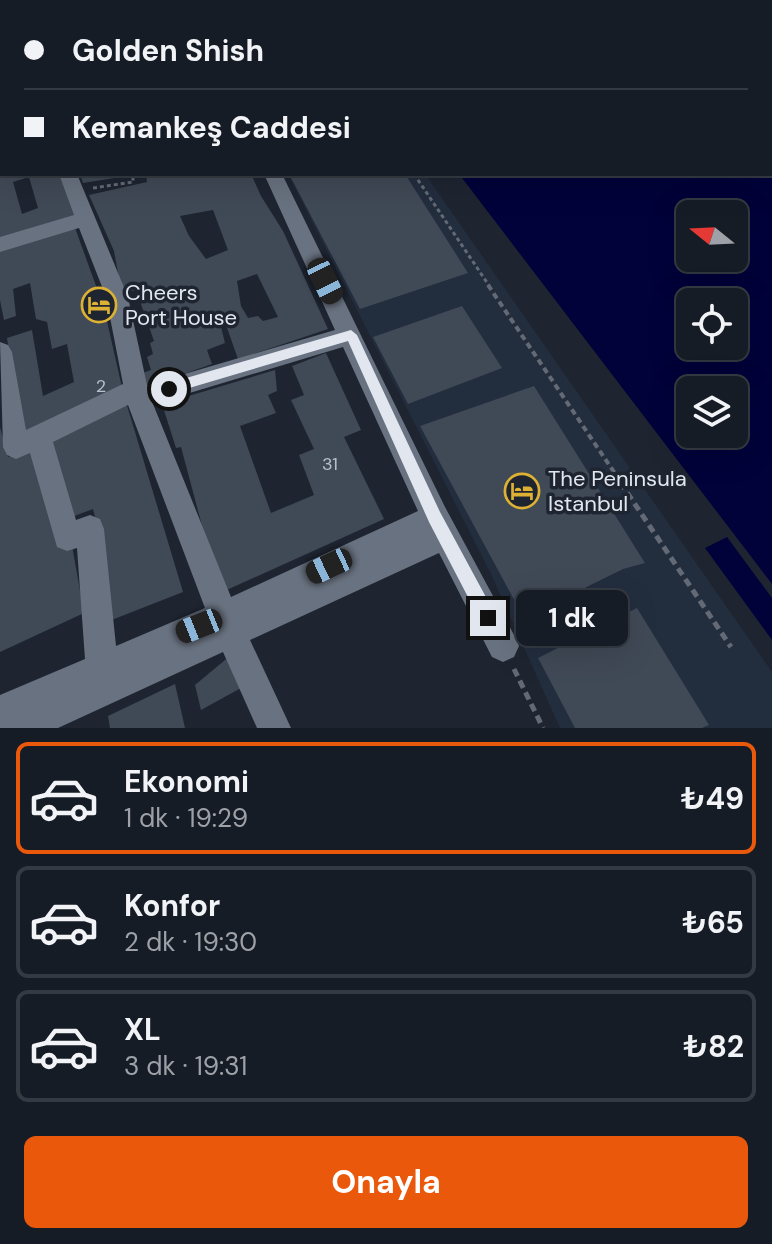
<!DOCTYPE html>
<html lang="tr">
<meta charset="utf-8">
<style>
:root{--surface:#161c25;--page:#1f252d;--text:#f1f3f6;--muted:#9ea1a7;--line:#353a42;--accent:#ea580c}
body{margin:0;font-family:"DM Sans",sans-serif;background:var(--page);color:var(--text);height:100vh;display:flex;flex-direction:column;font-size:30px;white-space:nowrap}
*{box-sizing:border-box;margin:0}
p{font-size:26px;color:var(--muted)}
.icon{flex:none;width:44px;height:44px;fill:none;stroke:currentColor;stroke-width:2;stroke-linecap:round;stroke-linejoin:round}
.map{position:relative;height:728px;overflow:hidden}
.sheet{display:flex;flex-direction:column;background:var(--surface);flex:1}
.sheet>*{flex:none}
.top-card{position:absolute;left:0px;top:0px;width:772px;height:176px;box-shadow:0 8px 32px #0002,0 0 0 2px var(--line);display:grid;align-content:center;height:176px;padding:0 24px;background:var(--surface)}
.needle{width:52px;rotate:288deg}
.buttons{position:absolute;left:676px;top:200px;display:grid;gap:16px}
.buttons a{display:grid;place-items:center;width:72px;height:72px;border-radius:12px;background:var(--surface);box-shadow:0 8px 32px #0002,0 0 0 2px var(--line);font-size:40px}
.end{position:absolute;width:36px;height:36px;margin:-18px;border:10px solid #e1e6ef;background:#111;box-shadow:0 0 0 4px #111}
.from{border-radius:50%}
.bubble{position:absolute;height:56px;border-radius:12px;background:var(--surface);box-shadow:0 8px 32px #0002,0 0 0 2px var(--line);font-size:26px;font-weight:700;line-height:56px;text-align:center}
.car{position:absolute;width:24px;height:48px;margin:-24px -12px;border-radius:10px;box-shadow:0 0 6px 2px #0007;background:linear-gradient(#222 24%,#8ab4d8 0 40%,#222 0 76%,#8ab4d8 0 86%,#222 0)}
.top-card b{display:flex;align-items:center;gap:28px;height:76px;font-size:30px}
.top-card b+b{border-top:2px solid var(--line)}
.top-card i{width:20px;height:20px;background:var(--text)}
ul{padding:14px 0 0;list-style:none}
li{display:flex;align-items:center;gap:24px;height:112px;margin:0 16px 12px;padding:0 8px;border:4px solid var(--line);border-radius:12px}
li div{flex:1}
li b{display:block;font-size:30px}
li em{font-style:normal;font-weight:700}
li.active{border-color:var(--accent)}
li>.icon{width:72px;height:72px;stroke-width:1.5}
.action{display:flex;gap:16px;margin-top:auto;padding:16px 24px}
.action a{flex:1;height:92px;border-radius:12px;background:var(--accent);color:#fff;font-size:32px;font-weight:700;line-height:92px;text-align:center}
.map>svg:first-child{display:block}
</style>
<div class="map">
<svg width="772" height="728" viewBox="0 0 772 728">
<rect width="100%" height="100%" fill="#1e2531"/>
<path fill="#222d3e" d="M288 174H425L772 672V728H560L491 574Z"/>
<g fill="#000239" fill-rule="evenodd">
<path d="M328 0H772V584L459 174H770V2ZM690 214H734V258H690ZM690 302H734V346H690ZM690 390H734V434H690Z"/>
<path d="M727 537 772 598V640L705 548Z"/>
</g>
<g fill="none" stroke-linecap="round" stroke-linejoin="round">
<path stroke="#b5cbee" stroke-width="2" stroke-dasharray="7 5" stroke-linecap="butt" d="M689 0 692 2"/>
</g>
<g fill="#404956" fill-rule="evenodd">
<path d="M0 174H62L77 217 0 243ZM29 177 38 208 22 214 13 182Z"/>
<path d="M80 174H127V176L83 183Z"/>
<path d="M146 174H251L261 196 283 231 328 329 238 359 226 325 221 327 225 343 207 350 212 364 147 387 143 373 151 370 147 357 153 354 150 343 154 341 136 290 122 294 114 251 89 195 147 182ZM213 210 228 250 206 259 189 236 180 216ZM257 274 278 317 263 321 258 316 248 318 241 306 237 281Z"/>
<path d="M289 174H405L468 273 360 309Z"/>
<path d="M74 225 104 308 123 392 22 438 7 338 32 330 43 396 74 382 67 344 52 349 47 322 36 319 30 283 13 289 16 316 4 320 0 300V250Z"/>
<path d="M462 306 502 368 408 404 373 337Z"/>
<path d="M326 353 361 430 344 437 384 519 220 593 181 447 176 448 162 404 275 370 277 391 268 395 276 413 240 426 271 513 314 495 299 455 314 449 291 400 304 395 292 366Z"/>
<path d="M534 386 645 563 623 569 524 618 420 426Z"/>
<path d="M126 402 183 592 104 623 99 532 93 509 69 518 52 440Z"/>
<path d="M0 427 8 457 31 446 71 540 84 613 0 652Z"/>
<path d="M637 608 709 725 702 728H575L538 658Z"/>
<path d="M231 655 241 688 201 710 195 685Z"/>
<path d="M175 684 185 728H110L108 716Z"/>
</g>
<g fill="none" stroke-linecap="round" stroke-linejoin="round">
<g stroke="#646a75" stroke-width="3" stroke-dasharray="4 3" stroke-linecap="butt">
<path d="M414 174 490 287"/>
<path d="M93 188 133 182V174"/>
</g>
<path stroke="#646a75" stroke-width="4" stroke-dasharray="6 4" stroke-linecap="butt" d="M488 285 622 484"/>
<g stroke="#646a75" stroke-width="5" stroke-dasharray="8 5" stroke-linecap="butt">
<path d="M620 482 731 647"/>
<path d="M514 669 543 728"/>
</g>
<g fill="#697280" fill-rule="evenodd">
<path d="M29 0H44L45 2H30Z"/>
<rect x="0" y="16" width="2" height="13"/>
<path d="M0 109H2L0 120Z"/>
<path d="M2 155V167L0 168V156Z"/>
<path d="M59 174H77L128 297 147 385 335 330 264 174H282L445 507 514 635 519 646 514 657 503 662 492 657 439 553 250 640 291 728H257L223 652 58 728H0V695L85 659 77 548 67 551 57 547 30 453 16 459 7 455 3 447 0 342 8 345 12 352 26 430 123 384 106 297 79 228 0 252V237L74 215ZM343 347 418 511 231 597 153 404ZM128 405 205 608 116 646 104 529 100 519 90 515 76 520 53 442Z"/>
</g>
</g>
<path fill="#e1e6ef" d="M351 330 357 335 440 512 494 612 497 618 494 624 488 626 482 624 429 522 348 341 169 394 162 389 169 383Z"/>
<defs>
<g id="hotel-ring" transform="scale(1.8)"><circle r="9.5" fill="#1e2531" stroke="#ddb133" stroke-width="1.5"/><path d="M-6-4.5h1.5V1H6V5H4.5V3h-9V5H-6ZM-4 0a1.8 1.8 0 1 1 3.6 0ZM.5 0V-2.5h3Q6-2.5 6 0Z" fill="#ddb133"/></g>
</defs>
<g fill-rule="evenodd">
<use href="#hotel-ring" x="99" y="305"/>
<use href="#hotel-ring" x="522" y="491"/>
</g>
<g text-anchor="middle" dominant-baseline="central" stroke-width="7" stroke-linejoin="round" paint-order="stroke">
<g font-size="18" fill="#b9bfc9">
<text x="101" y="386">2</text>
<text x="330" y="464">31</text>
</g>
<g font-size="22" fill="#e1e6ef" stroke="#1e2531" text-anchor="start">
<text x="125" y="292">Cheers<tspan x="125" dy="25">Port House</tspan></text>
<text x="548" y="478">The Peninsula<tspan x="548" dy="25">Istanbul</tspan></text>
</g>
</g>
</svg>
<div class="buttons">
<a><svg class="needle" viewBox="-14 -14 28 28"><path d="M0-13l5 13h-10z" fill="#e53935"/><path d="M0 13l5-13h-10z" fill="#9ea1a7"/></svg></a>
<a><svg class="icon" aria-label="locate" viewBox="0 0 24 24"><circle cx="12" cy="12" r="6"/><path d="M12 2v4M12 18v4M2 12h4M18 12h4"/></svg></a>
<a><svg class="icon" aria-label="layers" viewBox="0 0 24 24"><path d="M12 4l9 5-9 5-9-5zM3 14l9 5 9-5"/></svg></a>
</div>
<i class="end from" style="left:169px;top:389px"></i>
<i class="end" style="left:488px;top:618px"></i>
<div class="bubble" style="left:516px;top:590px;width:112px">1 dk</div>
<i class="car" style="left:325px;top:281px;rotate:154deg"></i>
<i class="car" style="left:329px;top:566px;rotate:245deg"></i>
<i class="car" style="left:199px;top:626px;rotate:248deg"></i>
<div class="top-card">
<b><i class="from"></i>Golden Shish</b>
<b><i></i>Kemankeş Caddesi</b>
</div>
</div>
<section class="sheet">
<ul>
<li class="active"><svg class="icon" aria-label="car" viewBox="0 0 24 24"><path d="M5 17H2v-5l4-1 3-4h7l3 4 3 1v5h-3M9 17h6M6 11h13"/><circle cx="7" cy="17" r="2"/><circle cx="17" cy="17" r="2"/></svg><div><b>Ekonomi</b><p>1 dk · 19:29</p></div><em>₺49</em></li>
<li><svg class="icon" aria-label="car" viewBox="0 0 24 24"><path d="M5 17H2v-5l4-1 3-4h7l3 4 3 1v5h-3M9 17h6M6 11h13"/><circle cx="7" cy="17" r="2"/><circle cx="17" cy="17" r="2"/></svg><div><b>Konfor</b><p>2 dk · 19:30</p></div><em>₺65</em></li>
<li><svg class="icon" aria-label="car" viewBox="0 0 24 24"><path d="M5 17H2v-5l4-1 3-4h7l3 4 3 1v5h-3M9 17h6M6 11h13"/><circle cx="7" cy="17" r="2"/><circle cx="17" cy="17" r="2"/></svg><div><b>XL</b><p>3 dk · 19:31</p></div><em>₺82</em></li>
</ul>
<div class="action"><a>Onayla</a></div>
</section>
